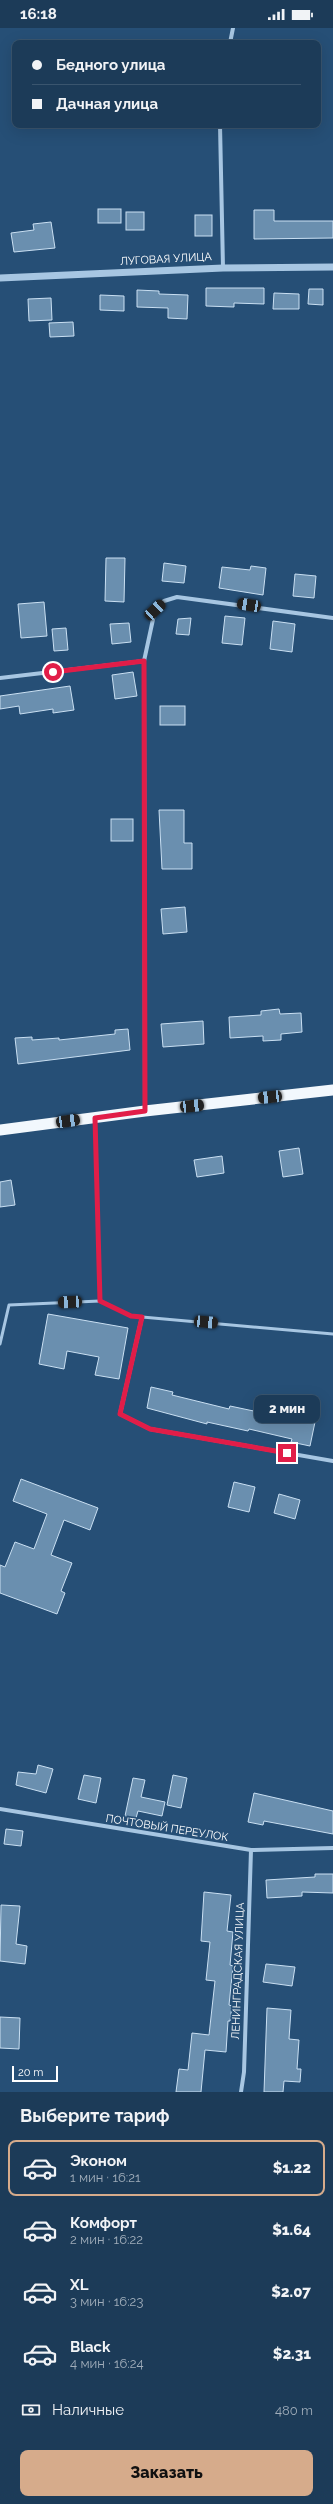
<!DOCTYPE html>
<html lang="ru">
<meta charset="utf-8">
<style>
:root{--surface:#1c3b58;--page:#294661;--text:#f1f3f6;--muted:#a0adba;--line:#3a556e;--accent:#d6ab8b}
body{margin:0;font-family:Raleway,sans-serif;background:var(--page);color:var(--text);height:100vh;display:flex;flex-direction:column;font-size:15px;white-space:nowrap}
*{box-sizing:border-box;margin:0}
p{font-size:13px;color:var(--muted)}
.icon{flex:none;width:22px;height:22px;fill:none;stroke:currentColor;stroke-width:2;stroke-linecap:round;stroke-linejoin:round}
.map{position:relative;height:2064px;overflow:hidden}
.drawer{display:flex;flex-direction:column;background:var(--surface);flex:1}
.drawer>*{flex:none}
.hud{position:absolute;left:12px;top:12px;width:309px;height:88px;border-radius:8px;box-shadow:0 4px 16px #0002,0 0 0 1px var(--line);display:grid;align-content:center;height:88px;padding:0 20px;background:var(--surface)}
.scale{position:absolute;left:12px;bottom:10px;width:46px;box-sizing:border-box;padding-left:4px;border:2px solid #fff;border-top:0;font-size:11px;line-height:14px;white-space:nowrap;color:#fff;-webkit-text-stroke:3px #264f76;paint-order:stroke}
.end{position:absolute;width:18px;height:18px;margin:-9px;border:5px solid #e11d48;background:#fff;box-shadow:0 0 0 2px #fff}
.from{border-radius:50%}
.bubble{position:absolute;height:28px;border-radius:8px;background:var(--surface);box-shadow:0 4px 16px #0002,0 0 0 1px var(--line);font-size:13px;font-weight:800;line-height:28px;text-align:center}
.car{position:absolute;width:12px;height:24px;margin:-12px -6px;border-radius:5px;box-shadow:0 0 3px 1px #0007;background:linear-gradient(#222 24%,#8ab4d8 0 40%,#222 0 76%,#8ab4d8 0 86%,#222 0)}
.hud b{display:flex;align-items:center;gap:14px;height:38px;font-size:15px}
.hud b+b{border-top:1px solid var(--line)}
.hud i{width:10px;height:10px;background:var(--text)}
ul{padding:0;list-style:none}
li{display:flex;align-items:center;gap:12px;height:56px;margin:0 8px 6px;padding:0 12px;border:2px solid transparent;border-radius:8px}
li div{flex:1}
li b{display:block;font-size:15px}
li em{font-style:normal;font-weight:800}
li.selected{border-color:var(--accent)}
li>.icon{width:36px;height:36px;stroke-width:1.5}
h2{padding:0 20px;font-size:18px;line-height:48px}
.pay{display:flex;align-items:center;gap:10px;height:44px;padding:0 20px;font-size:15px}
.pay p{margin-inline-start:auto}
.action{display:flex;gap:8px;margin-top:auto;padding:8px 20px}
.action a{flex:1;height:46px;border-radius:8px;background:var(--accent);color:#111;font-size:16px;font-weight:800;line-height:46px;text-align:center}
.status{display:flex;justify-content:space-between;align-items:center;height:28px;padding:0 20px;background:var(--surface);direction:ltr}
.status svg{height:11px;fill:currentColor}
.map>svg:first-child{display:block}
</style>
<div class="status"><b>16:18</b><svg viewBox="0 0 49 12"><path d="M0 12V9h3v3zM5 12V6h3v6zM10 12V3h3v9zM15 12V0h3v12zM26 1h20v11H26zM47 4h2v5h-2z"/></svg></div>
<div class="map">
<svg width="333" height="2064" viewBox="0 0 333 2064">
<rect width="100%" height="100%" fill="#264f76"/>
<g fill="#6a8faf" stroke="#c9dff2">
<rect x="98" y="181" width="23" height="14"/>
<path d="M254 182H274V193H333V210L254 211Z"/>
<rect x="126" y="184" width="18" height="18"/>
<rect x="195" y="187" width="17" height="21"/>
<path d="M51 194 55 220 14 224 11 205 34 202 33 196Z"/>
<path d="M206 260H264V276L234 275V279L206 278Z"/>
<path d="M309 261H323V277L308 276Z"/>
<path d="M137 262 159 263V266L188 267 187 291 168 290V280L137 279Z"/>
<path d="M274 265 299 266V281H273Z"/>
<path d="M100 267 124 268V283L100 282Z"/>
<path d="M51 270 52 292 29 293 28 271Z"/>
<path d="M73 294 74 308 50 309 49 295Z"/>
<path d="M106 530H125L124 574 105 573Z"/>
<path d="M164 535 186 538 184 555 162 553Z"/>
<path d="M251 538 266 540 263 567 219 560 222 539 250 542Z"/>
<path d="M295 546 316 548 314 570 293 568Z"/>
<path d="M44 574 47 608 21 610 18 576Z"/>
<path d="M225 588 245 590 242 617 222 615Z"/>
<path d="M191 590 189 607 176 606 178 591Z"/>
<path d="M273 593 295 596 292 624 270 621Z"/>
<path d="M129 595 131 614 112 616 110 596Z"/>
<path d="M66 600 68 622 54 623 52 601Z"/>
<path d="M133 644 137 668 115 671 112 647Z"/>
<path d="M70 658 74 682 53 685V681L20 686 19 678 0 681V668Z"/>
<rect x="160" y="678" width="25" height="19"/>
<path d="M159 782H184V815H192V841H162Z"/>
<rect x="111" y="791" width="22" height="22"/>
<path d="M185 879 187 904 163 906 161 881Z"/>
<path d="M279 981 280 986 301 985 302 1004 281 1006V1012L263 1013V1008L230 1010 229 989 261 987V983Z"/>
<path d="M203 993 204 1016 163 1019 161 996Z"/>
<path d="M128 1001 130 1022 18 1036 15 1010 32 1009V1012L59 1010V1012L115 1006V1002Z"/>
<path d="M299 1120 303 1146 283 1149 279 1123Z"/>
<path d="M222 1128 224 1145 197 1149 194 1132Z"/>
<path d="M11 1152 15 1177 0 1179V1154Z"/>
<path d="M48 1286 128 1300 119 1351 95 1347 99 1329 67 1323 64 1341 39 1336Z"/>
<path d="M151 1359 173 1364 172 1367 229 1381 230 1378 263 1385 264 1381 315 1394 310 1418 291 1414 292 1411 249 1401 248 1403 207 1394V1396L147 1380Z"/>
<path d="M21 1451 98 1480 90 1502 64 1492 51 1527 72 1535 61 1563 65 1565 57 1586 0 1565V1537L5 1539 15 1514 34 1521 47 1486 13 1473Z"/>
<path d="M234 1454 255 1459 249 1484 228 1479Z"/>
<path d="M279 1466 300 1472 295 1491 274 1485Z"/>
<path d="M38 1737 53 1741 46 1765 16 1757 18 1744 36 1746Z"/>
<path d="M84 1747 101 1750 96 1775 78 1771Z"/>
<path d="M173 1747 187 1750 181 1780 167 1777Z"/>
<path d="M133 1750 145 1752 141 1769 165 1774 162 1788 138 1783 136 1790 125 1788Z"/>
<path d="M254 1765 333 1783V1806L264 1793 263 1797 248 1794Z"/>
<path d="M6 1801 23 1803 21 1818 4 1816Z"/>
<path d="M315 1846H333V1865L302 1864V1868L267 1870 266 1852 315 1849Z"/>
<path d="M204 1864 231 1867 227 1903 233 1904 230 1937 233 1938 229 1977 232 1978 230 1993H228L226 2024 205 2022 201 2064H176L179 2041 188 2042 192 2005 209 2007 215 1953 206 1952 210 1914 201 1913Z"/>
<path d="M1 1877 20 1878 16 1916 27 1918 25 1936 0 1933Z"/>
<path d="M266 1936 295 1939 292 1958 263 1954Z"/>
<path d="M267 1980 291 1982 289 2011 299 2012 297 2041H301L300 2054 284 2053 283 2064H264Z"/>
<path d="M0 1989 20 1990 19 2021 0 2020Z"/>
</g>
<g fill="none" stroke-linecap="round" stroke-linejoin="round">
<g stroke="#a7c6e2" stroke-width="3">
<path d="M95 1091 100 1273 131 1288 333 1306"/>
<path d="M0 1316 9 1277 100 1273"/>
</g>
<g stroke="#a7c6e2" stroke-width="4">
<path d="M230 15 233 0"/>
<path d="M220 97 223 240"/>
<path d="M0 650 144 633"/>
<path d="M145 1082 144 633 155 582 164 573 177 569 333 590"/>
<path d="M142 1289 120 1386 150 1401 333 1433"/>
<path d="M0 1781 251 1822 333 1820"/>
<path d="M241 2064 244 2044 251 1822"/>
</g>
<path stroke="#a7c6e2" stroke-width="7" d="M0 250 223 240 333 239"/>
<path stroke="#f2f8fd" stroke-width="11" d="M0 1102 145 1083 333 1062"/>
</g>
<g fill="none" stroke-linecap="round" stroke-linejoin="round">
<path stroke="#e11d48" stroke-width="5" d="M53 644 144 633 145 1083 95 1090 100 1273 131 1288 142 1289 120 1386 150 1401 287 1425"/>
</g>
<g text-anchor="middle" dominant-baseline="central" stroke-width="3.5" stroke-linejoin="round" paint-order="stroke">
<g font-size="11" fill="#fff" stroke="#264f76">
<text transform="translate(166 231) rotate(-3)">ЛУГОВАЯ УЛИЦА</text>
<text transform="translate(167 1800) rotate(9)">ПОЧТОВЫЙ ПЕРЕУЛОК</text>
<text transform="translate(238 1943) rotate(-88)">ЛЕНИНГРАДСКАЯ УЛИЦА</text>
</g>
</g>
</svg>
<div class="scale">20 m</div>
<i class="end from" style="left:53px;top:644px"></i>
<i class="end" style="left:287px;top:1425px"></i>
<div class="bubble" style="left:254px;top:1367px;width:66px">2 мин</div>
<i class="car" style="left:249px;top:577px;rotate:279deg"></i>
<i class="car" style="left:155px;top:582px;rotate:47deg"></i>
<i class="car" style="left:270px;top:1069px;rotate:264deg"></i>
<i class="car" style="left:192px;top:1078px;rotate:84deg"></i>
<i class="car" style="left:68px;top:1093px;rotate:82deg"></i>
<i class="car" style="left:70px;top:1274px;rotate:267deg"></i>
<i class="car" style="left:206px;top:1294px;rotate:95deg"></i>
<div class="hud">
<b><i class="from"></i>Бедного улица</b>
<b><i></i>Дачная улица</b>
</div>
</div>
<section class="drawer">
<h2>Выберите тариф</h2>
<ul>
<li class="selected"><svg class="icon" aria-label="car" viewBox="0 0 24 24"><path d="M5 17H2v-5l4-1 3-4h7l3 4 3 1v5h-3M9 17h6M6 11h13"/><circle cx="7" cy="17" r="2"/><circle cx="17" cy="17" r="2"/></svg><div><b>Эконом</b><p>1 мин · 16:21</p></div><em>$1.22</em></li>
<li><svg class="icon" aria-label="car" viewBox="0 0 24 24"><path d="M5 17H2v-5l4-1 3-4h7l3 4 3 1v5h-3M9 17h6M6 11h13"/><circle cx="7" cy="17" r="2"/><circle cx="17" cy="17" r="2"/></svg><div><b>Комфорт</b><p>2 мин · 16:22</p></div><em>$1.64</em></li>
<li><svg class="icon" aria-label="car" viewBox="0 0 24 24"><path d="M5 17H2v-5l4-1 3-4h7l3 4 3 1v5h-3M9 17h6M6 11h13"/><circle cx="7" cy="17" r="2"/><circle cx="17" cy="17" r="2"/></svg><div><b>XL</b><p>3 мин · 16:23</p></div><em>$2.07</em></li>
<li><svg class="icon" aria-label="car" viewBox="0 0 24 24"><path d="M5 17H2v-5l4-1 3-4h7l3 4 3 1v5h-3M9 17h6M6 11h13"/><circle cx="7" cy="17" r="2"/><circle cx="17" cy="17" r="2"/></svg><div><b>Black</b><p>4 мин · 16:24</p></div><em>$2.31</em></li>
</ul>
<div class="pay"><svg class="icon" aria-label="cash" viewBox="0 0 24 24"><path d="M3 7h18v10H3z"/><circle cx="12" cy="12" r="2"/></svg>Наличные<p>480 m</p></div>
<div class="action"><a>Заказать</a></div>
</section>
